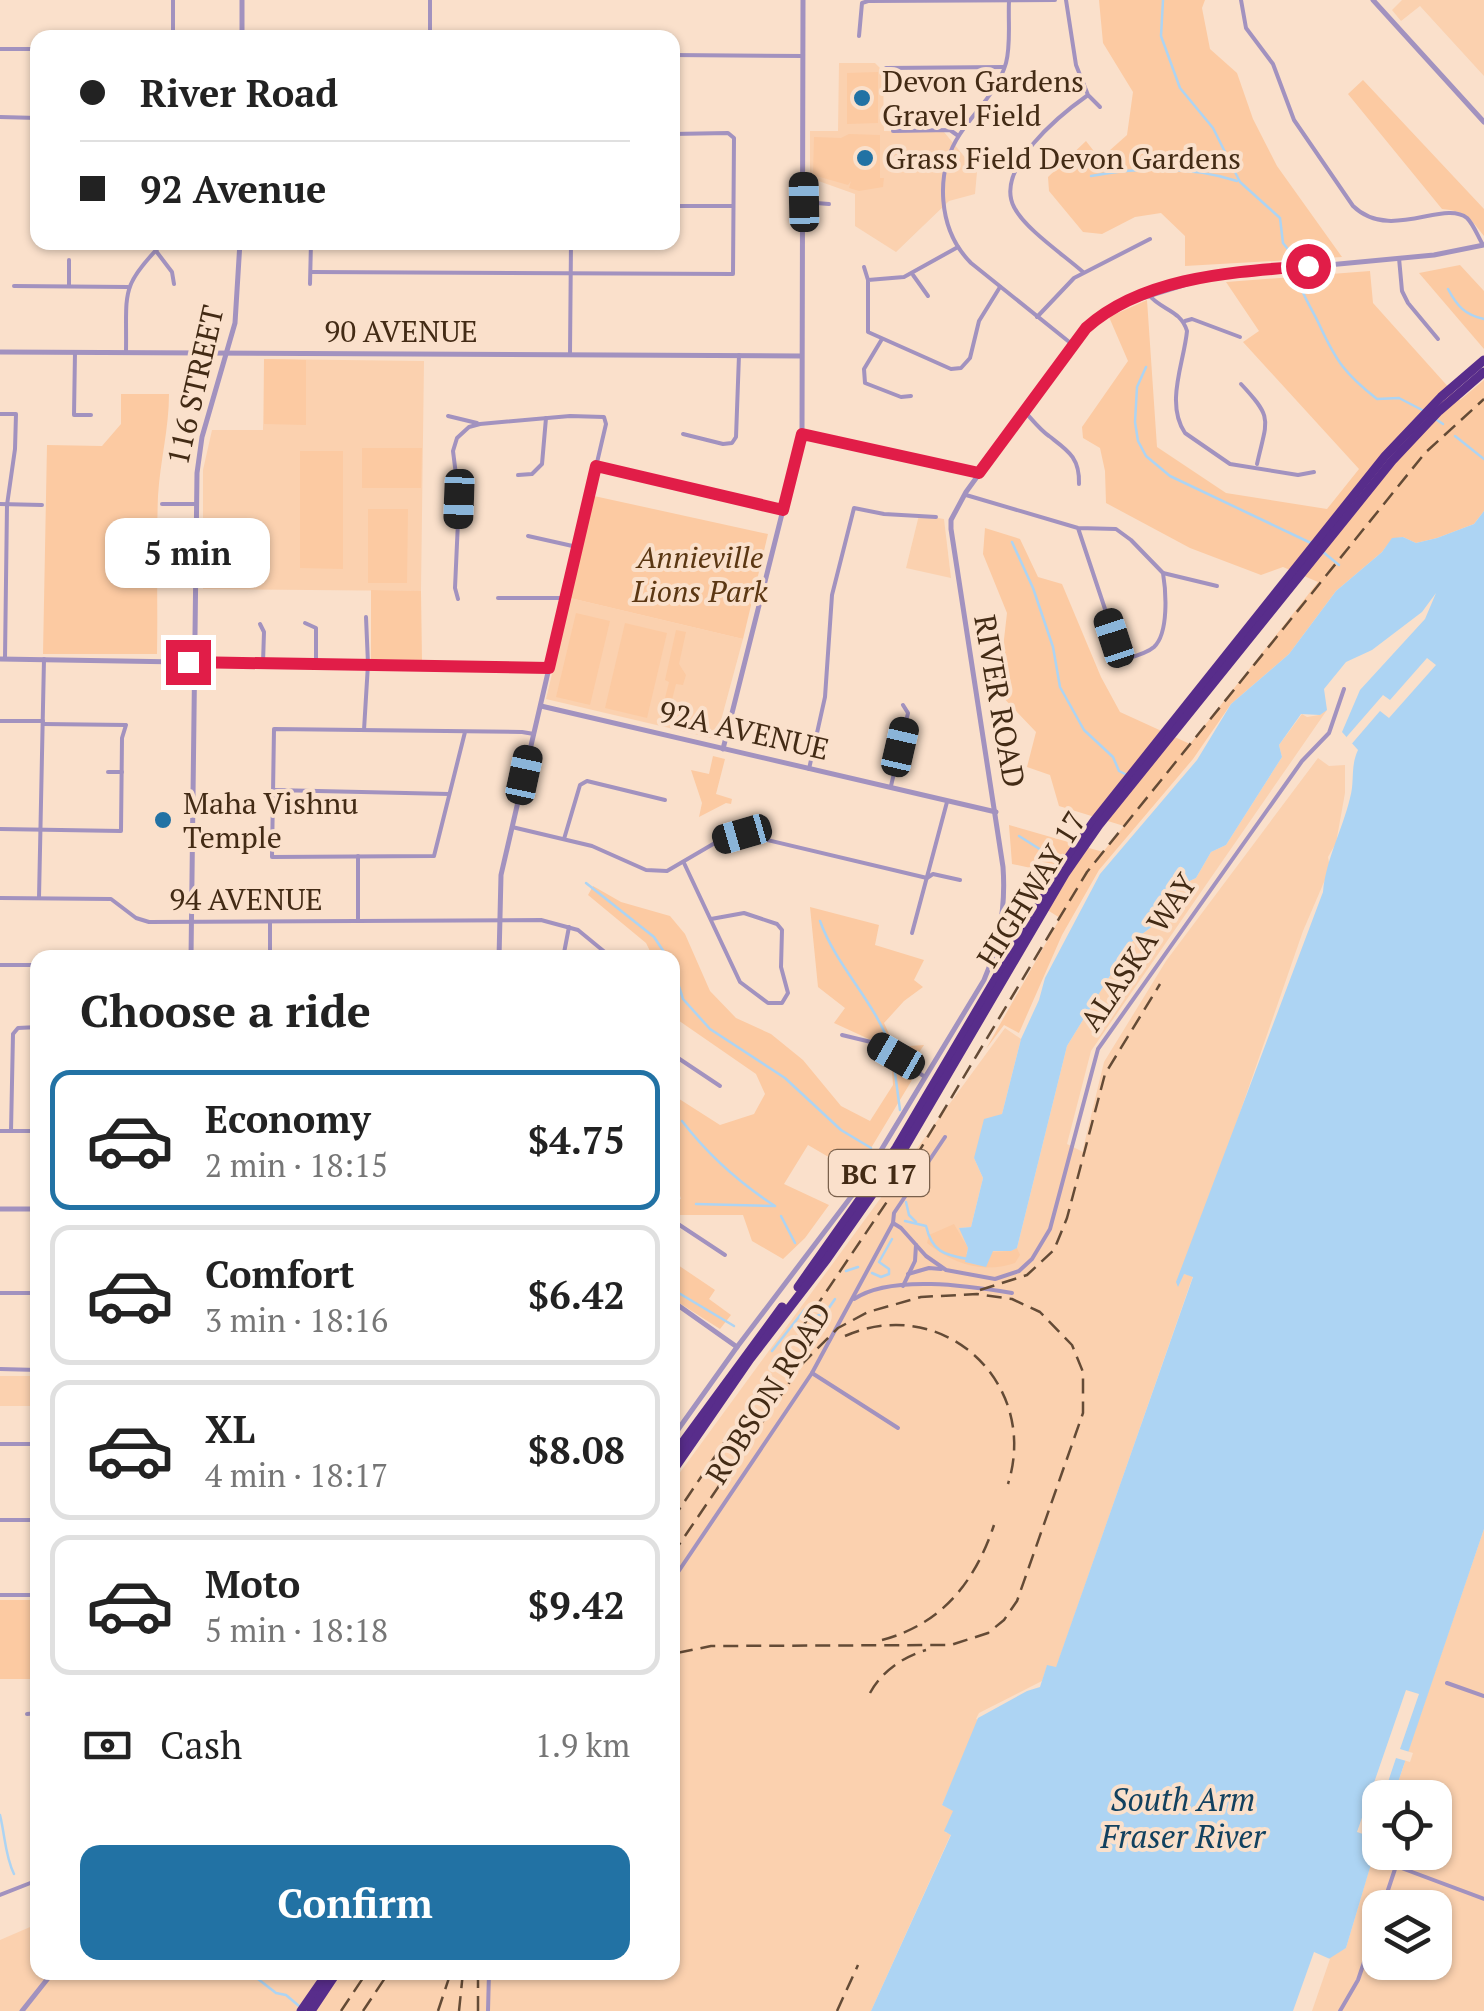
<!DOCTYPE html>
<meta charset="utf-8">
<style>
:root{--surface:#fff;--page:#f2f2f2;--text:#222;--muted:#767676;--line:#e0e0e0;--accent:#2272a4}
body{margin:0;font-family:"PT Serif",serif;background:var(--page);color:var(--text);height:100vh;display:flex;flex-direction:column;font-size:38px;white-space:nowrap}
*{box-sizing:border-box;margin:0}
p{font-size:32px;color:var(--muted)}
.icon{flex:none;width:55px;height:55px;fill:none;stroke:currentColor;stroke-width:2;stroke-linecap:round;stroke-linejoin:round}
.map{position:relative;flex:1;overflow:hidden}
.panel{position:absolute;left:30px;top:950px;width:650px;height:1030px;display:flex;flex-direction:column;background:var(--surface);border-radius:20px;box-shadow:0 2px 8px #0004}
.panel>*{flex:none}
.top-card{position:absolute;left:30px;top:30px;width:650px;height:220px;border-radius:20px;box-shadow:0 2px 8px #0004;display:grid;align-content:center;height:220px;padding:0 50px;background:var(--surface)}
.buttons{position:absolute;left:1362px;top:1780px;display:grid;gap:20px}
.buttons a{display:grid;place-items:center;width:90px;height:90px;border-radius:20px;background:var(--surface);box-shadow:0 2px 8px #0004;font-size:50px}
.end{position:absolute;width:45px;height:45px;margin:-22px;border:12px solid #e11d48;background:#fff;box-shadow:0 0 0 5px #fff}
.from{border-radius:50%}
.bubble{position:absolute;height:70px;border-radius:20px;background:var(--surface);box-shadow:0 2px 8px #0004;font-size:32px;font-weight:700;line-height:70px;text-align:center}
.car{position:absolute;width:30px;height:60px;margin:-30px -15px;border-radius:12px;box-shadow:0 0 8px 2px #0007;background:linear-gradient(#222 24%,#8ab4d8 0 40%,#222 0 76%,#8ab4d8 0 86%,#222 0)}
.top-card b{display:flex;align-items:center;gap:35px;height:95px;font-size:38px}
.top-card b+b{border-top:2px solid var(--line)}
.top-card i{width:25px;height:25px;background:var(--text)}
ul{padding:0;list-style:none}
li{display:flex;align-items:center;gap:30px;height:140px;margin:0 20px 15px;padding:0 30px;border:5px solid var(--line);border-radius:20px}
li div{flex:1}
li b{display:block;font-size:38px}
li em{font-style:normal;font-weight:700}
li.on{border-color:var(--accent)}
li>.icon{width:90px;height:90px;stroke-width:1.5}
h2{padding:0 50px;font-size:45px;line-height:120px}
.pay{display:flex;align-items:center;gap:25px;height:110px;padding:0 50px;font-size:38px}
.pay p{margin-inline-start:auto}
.primary-button{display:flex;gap:20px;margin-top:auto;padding:20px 50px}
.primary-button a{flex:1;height:115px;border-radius:20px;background:var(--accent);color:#fff;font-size:40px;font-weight:700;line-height:115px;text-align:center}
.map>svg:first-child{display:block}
</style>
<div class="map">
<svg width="1484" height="2011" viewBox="0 0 1484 2011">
<rect width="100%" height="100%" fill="#fae0cb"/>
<g fill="#fbd1af" fill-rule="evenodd">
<path d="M1402 0H1484V76L1420 6 1401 21 1392 10Z"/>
<path d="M839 63H875L883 71 884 131 944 132 977 172 975 194 949 201 896 252 855 226V194L810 178V131H838Z"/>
<path d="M264 359 424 361 421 591 203 589V470L212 430H263Z"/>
<path d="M919 515 944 519 951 578 906 568Z"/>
<path d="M570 598 743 639 716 739 546 699Z"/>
<path d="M1327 710 1091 1051 1067 1144 1085 1153 1083 1149 1104 1062 1166 961 1318 758 1329 766 1345 765V793L1336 843 1328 857 1330 868 1303 931 1184 1274 1193 1276 1056 1668 1047 1666 1042 1681 979 1713 976 1719 980 1721 942 1805 954 1811 945 1832 951 1834 871 2011H0V1940L37 1924 38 1972H672L673 1482 1005 1028 1021 1039 1002 1114 974 1158 983 1178 971 1227 960 1228 1017 1248 1067 1046 1130 943 1165 917 1177 887 1196 878 1211 852 1226 845 1282 757 1279 745 1302 714 1307 717 1319 715Z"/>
<rect x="0" y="1376" width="37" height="30"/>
<path d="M1484 1529V2011H1293L1314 1952 1332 1955 1346 1948 1378 1840 1357 1832 1408 1751ZM1405 1762 1393 1797 1435 1798V1852H1380V1798ZM1380 1908H1435V1962H1380Z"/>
</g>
<g fill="#fccaa2">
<path d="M1099 0H1205L1202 8 1210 49 1237 73 1253 119 1277 166 1342 257 1185 266V236L1161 213 1135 217 1102 234 1083 232 1049 191 1048 177 1086 141 1100 159 1127 135 1133 92 1103 43Z"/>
<path d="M878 72V123L847 124V73Z"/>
<path d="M1363 80 1484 209V236C1470 218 1466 211 1442 209L1348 94Z"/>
<path d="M849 134 880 135V178H884L883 187 859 191 849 188 851 181 848 185 813 175 814 137 841 138Z"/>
<path d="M1460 265 1484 291V349L1419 273Z"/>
<path d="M1370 271 1373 303 1460 400 1484 380V511L1474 524 1437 538 1416 543 1403 537 1392 539 1382 552 1336 591 1289 654 1231 704 1193 759 1099 870 1062 935 1019 1033 1004 1025 986 1049 1060 918 1027 897 1031 868 1012 864 1009 825 1103 852 1124 826 1059 806 1050 775 1027 767 1036 732 998 692 1007 613 983 554 985 528 1020 539 1038 577 1062 584 1101 677 1120 712 1190 744 1318 582 1283 567 1261 575 1190 548 1106 503 1105 471 1100 448 1083 438 1082 427 1128 361 1109 317 1147 300 1157 447 1226 493 1327 509 1359 469 1243 342 1259 331 1226 282Z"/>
<path d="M264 359 306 360V425L264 424Z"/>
<path d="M121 394H169C169 429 160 461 158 496 156 548 158 601 157 654H43L47 445 102 446 121 424Z"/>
<path d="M362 448H422L421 488H362Z"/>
<path d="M300 451H343V569L300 568Z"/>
<path d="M594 496 768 534 743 639 570 598Z"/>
<path d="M368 509H408L407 583H368Z"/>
<path d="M371 590 421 591 422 660 371 659Z"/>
<path d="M576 613 610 621 590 705 556 697Z"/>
<path d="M625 623 667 633 647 718 605 708Z"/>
<path d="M676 630 686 632 679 664 686 675 683 685 676 684 672 700 665 698 669 682 665 680Z"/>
<path d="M713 756 725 759 716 794 732 799 731 804 726 803 699 817 702 803 691 770 709 774Z"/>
<path d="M593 886 621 902 670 916 685 934 710 991 736 1018 771 1034 803 1060 841 1106 870 1121 893 1085 891 1056 912 1080 856 1173 808 1145 784 1184 829 1205 805 1238 783 1259 752 1241 743 1215H673V1200L681 1199 673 1172V1095L720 1125 754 1114 765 1094 756 1074 675 1018 672 958 653 957 646 943 588 895Z"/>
<path d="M810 907 879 925 875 945 924 960 914 980 923 987 904 1001 884 1023 895 1047 924 1045 911 1064 895 1051 834 1023 845 1008 818 987Z"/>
<path d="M954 1224 968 1248 966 1254 1011 1251 1017 1248 1020 1255 1015 1263C982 1274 954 1264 927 1243L929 1235Z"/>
<path d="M672 1261 715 1290 709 1299 731 1315 720 1329 673 1299Z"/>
<rect x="0" y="1600" width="37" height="79"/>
</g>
<path fill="#add4f3" d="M1484 511V1529L1393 1797 1380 1798V1834L1346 1948 1327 1960 1308 2011H871L951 1835 944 1831 953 1811 942 1805 978 1718 1027 1691 1040 1687 1047 1665 1056 1667 1193 1277 1184 1274 1178 1287 1176 1282 1323 892C1326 859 1342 831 1350 798 1355 781 1350 767 1358 750L1342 732 1360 690 1425 619 1436 593 1422 612 1372 650 1346 662 1324 689 1327 710 1320 715 1301 714 1279 745 1282 757 1226 845 1211 852 1196 878 1177 887 1165 917 1130 943 1067 1046 1017 1248 1011 1251H993L986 1267 965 1262 968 1248 959 1228 971 1227 983 1178 974 1158 984 1119 1002 1114 1021 1039 1039 1000 1045 978 1100 874 1197 760 1231 704 1289 654 1336 591 1382 552 1392 538 1403 537 1416 543 1437 538 1474 524Z"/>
<g fill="#fae0cb">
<path d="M1427 658 1436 665 1389 718 1380 711 1349 747 1343 741 1383 695 1390 700Z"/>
<path d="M1406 1690 1419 1694 1400 1749 1413 1753 1410 1762 1396 1758 1383 1797 1380 1798 1377 1813 1380 1840 1357 1832Z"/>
<path d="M1314 1952 1330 1959 1312 2011H1293Z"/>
</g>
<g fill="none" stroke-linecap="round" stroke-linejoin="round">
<g stroke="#add4f3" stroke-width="2.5">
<path d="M1163 0 1161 36 1180 88 1213 128 1240 182 1280 218 1283 243 1295 258"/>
<path d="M1091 176C1140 167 1189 166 1237 181"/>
<path d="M1296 273C1300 292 1311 307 1319 324 1336 361 1345 374 1377 399L1399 398 1424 411"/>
<path d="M1448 289C1457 306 1465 315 1484 319"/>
<path d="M1146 367 1137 387 1135 422 1138 441 1146 456 1170 476 1313 544"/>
<path d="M1434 418 1443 424"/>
<path d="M1455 436 1484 459"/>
<path d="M1012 542 1033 588 1053 647 1060 687 1084 730 1113 757 1119 771 1129 776"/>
<path d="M1323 552 1339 565"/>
<path d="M1019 836 1060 862"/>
<path d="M586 883 654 937 668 958"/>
<path d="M820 921C837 968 876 1002 892 1051"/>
<path d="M672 965 683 999 710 1029 785 1078 841 1130 871 1148"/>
<path d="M893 1058 900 1110"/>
<path d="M682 1121C709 1156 738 1182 775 1206"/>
<path d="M906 1202 909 1215 916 1222"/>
<path d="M696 1204 774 1206"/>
<path d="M781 1216 795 1243"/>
<path d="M905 1221 926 1226C932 1251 943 1255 968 1259"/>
<path d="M846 1271 858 1267"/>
<path d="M872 1273 881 1277 889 1274V1269L879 1262 892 1239"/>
<path d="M672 1289 734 1326"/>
<path d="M817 1316 826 1312 835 1299"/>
<path d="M772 1351 805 1309"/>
<path d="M0 1815C5 1835 5 1856 14 1874"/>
<path d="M249 1972 276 1993 286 1995 299 2006"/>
</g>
<g stroke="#a292bf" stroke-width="4">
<path d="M173 0V38"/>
<path d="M430 0V38"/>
<path d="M1066 0 1076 65 1088 95C1061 114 994 168 1014 207 1025 229 1064 255 1083 272"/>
<path d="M1241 0 1246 28 1273 64 1294 120 1353 206C1390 242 1444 199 1467 218 1474 225 1478 237 1483 245"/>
<path d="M1009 1C1008 21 1011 45 1006 63 998 91 975 111 960 134 934 173 938 230 971 263L1073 345"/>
<path d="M859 36 862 3 868 1 1055 0"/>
<path d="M0 49H38"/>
<path d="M672 55 803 56"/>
<path d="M886 68 1004 67"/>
<path d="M1089 96 1100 107"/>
<path d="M0 117 38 118"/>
<path d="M893 131 950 130 957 135"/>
<path d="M803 202 829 204"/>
<path d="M672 206H733"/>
<path d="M958 247 904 277 868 280V332L951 369 961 368 970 358 979 321 1000 287"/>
<path d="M156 251 172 272 174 284"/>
<path d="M1399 258 1402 291 1408 303 1438 339"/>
<path d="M864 267 868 280"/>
<path d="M311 272 733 274 734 138 728 133 672 134"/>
<path d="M913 275 928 296"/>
<path d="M310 284 311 242"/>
<path d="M69 285V260"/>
<path d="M14 286 128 287"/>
<path d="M1149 295C1161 310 1181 310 1187 331 1184 363 1165 403 1185 433L1230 464 1298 475 1314 472"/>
<path d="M1037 317 1074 278 1150 239"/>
<path d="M1185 321 1192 319 1240 337"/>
<path d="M882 339 864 369 865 383 901 397 911 396"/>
<path d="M75 352 74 415H91"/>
<path d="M126 352C127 292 119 287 164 242"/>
<path d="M570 354 571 242"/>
<path d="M1241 384C1274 419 1267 419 1257 464"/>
<path d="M1024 411C1032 419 1039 429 1049 436 1067 450 1080 457 1079 484"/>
<path d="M0 414H16L15 449 7 505 5 658"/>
<path d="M448 416 477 423"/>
<path d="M683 434 723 444 732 443 736 437 739 355"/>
<path d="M596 466 781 510"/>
<path d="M518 475 532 474 542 464 546 418"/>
<path d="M966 495 1078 528 1116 529 1131 540 1163 573C1166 591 1169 633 1154 647 1146 654 1132 657 1122 660L1078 528"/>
<path d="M0 504 42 505"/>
<path d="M162 504H196"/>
<path d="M528 536 577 547"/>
<path d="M1163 573 1217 586"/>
<path d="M498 598H563"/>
<path d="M458 599 455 588 459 499 453 451 457 438 469 427 480 424 570 416 604 417 606 424 549 668"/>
<path d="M305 623 316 628V663"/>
<path d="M260 624 264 632 263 663"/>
<path d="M0 721H43"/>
<path d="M364 730 368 664 366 617"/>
<path d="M465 732 434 856 272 857 274 729 522 732 534 734"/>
<path d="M809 769 825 697 832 595 854 508 884 514 936 517"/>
<path d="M108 772H122"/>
<path d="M891 786 908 713 903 705"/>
<path d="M274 790 449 794"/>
<path d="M512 827 592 846 646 870 667 871 720 840 742 834 927 878 933 874 960 880"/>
<path d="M0 829 121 831 122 738 126 725 43 724"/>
<path d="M564 839 580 785 587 781 665 800"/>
<path d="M684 863 740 982 768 1003H782L788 993 781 967 782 930 777 924 744 913 711 919"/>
<path d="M0 898 111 899 136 918 149 922 541 920 578 930 612 958"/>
<path d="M39 898 44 659"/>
<path d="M358 921V856"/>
<path d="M270 922V958"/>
<path d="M912 933 947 802"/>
<path d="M563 958 569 927"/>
<path d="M0 965H38"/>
<path d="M842 1035 875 1043 925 1077"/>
<path d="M672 1054 720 1086"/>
<path d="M0 1131H38"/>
<path d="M11 1131 13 1034 18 1028 38 1027"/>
<path d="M672 1220 725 1255"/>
<path d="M893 1223 901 1228 926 1256 946 1270 995 1279 1019 1271 1032 1259 1050 1229 1098 1049 1302 761 1329 733 1344 689"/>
<path d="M908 1274 929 1268 941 1269"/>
<path d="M903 1286 915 1261 916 1245"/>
<path d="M0 1293H38"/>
<path d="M854 1299C891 1274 970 1286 1012 1293"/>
<path d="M0 1369 38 1370"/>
<path d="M812 1373 898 1428"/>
<path d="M0 1444H38"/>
<path d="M0 1520H38"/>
<path d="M672 1581 812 1373 893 1223 894 1213 945 1137"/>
<path d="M0 1595H38"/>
<path d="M1447 1683 1484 1696"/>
<path d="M27 1714 38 1713"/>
<path d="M0 1895 38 1880"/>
<path d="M1382 1908 1396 1866 1484 1899"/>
<path d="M488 2011 489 1972"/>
<path d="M1340 2011 1358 1980 1380 1915"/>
</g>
<g stroke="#a292bf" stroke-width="5">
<path d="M1373 0 1484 122"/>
<path d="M242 38V0"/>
<path d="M0 352 801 356"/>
<path d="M802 434 979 473"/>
<path d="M0 659 549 668 501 875 499 958"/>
<path d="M541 706 996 812"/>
<path d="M723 749 802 434 803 0"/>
<path d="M191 958 197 473 202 437 235 323 240 242"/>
<path d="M0 1209H38"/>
<path d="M672 1301 737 1347"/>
<path d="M672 1438 737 1347 860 1185 984 980C1000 943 1006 908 1003 867L951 529V520L966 492 1086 327 1116 306 1212 276 1434 255 1484 245"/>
<path d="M22 2011 53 1972"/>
</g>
<g stroke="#582d8b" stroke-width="9">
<path d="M798 1287 896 1148 1059 871 1094 821 1385 456 1441 397 1484 360"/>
<path d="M672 1457 782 1307"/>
<path d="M672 1472 750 1359 827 1259 902 1152 1065 874 1099 825 1392 461 1439 411 1484 372"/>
<path d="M301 2011 328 1972"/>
<path d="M311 2011 337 1972"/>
</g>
<g stroke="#644b36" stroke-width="2.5" stroke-dasharray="15 8" stroke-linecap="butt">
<path d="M980 1290 1027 1275 1054 1250 1067 1218 1105 1074 1160 984"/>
<path d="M845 1336C943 1293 1040 1383 1008 1484"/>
<path d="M672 1520 903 1178 1087 872 1425 453 1484 399"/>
<path d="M672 1555 802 1364 838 1328 868 1312 921 1297 977 1294 1012 1299 1040 1312 1072 1345 1083 1372V1413L1017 1601 1004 1620 988 1633 951 1645 711 1646 672 1654"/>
<path d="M882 1640C942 1624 975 1582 994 1525"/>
<path d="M870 1693C882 1671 903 1657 926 1650"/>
<path d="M341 2011 367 1972"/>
<path d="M363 2011 389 1972"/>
<path d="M438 2011 451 1972"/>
<path d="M459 2011 463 1972"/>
<path d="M478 2011V1972"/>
<path d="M837 2011 858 1965"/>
</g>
</g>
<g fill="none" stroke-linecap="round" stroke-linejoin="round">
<path stroke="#e11d48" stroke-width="12" d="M188 662 549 668 596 466 783 510 802 434 979 473 1086 328C1144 276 1235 272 1308 266"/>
</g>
<g fill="#2272a4" stroke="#fae0cb" stroke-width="4">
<circle cx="862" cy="98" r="10"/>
<circle cx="865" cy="158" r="10"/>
<circle cx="163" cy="820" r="10"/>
</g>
<g text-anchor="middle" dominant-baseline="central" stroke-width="8" stroke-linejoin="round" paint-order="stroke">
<rect fill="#fae0cb" stroke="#7a614c" stroke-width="2.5" x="829" y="1150" width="100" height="46" rx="8"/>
<g font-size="28" font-weight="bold" fill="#432b15">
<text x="879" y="1173">BC 17</text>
</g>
<g font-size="30" fill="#432b15" stroke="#fae0cb" text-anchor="start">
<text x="882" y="81">Devon Gardens<tspan x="882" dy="34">Gravel Field</tspan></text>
<text x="885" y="158">Grass Field Devon Gardens</text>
<text x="183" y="803">Maha Vishnu<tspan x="183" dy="34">Temple</tspan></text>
</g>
<g font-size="30" fill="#432b15" stroke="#fae0cb">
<text x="401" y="331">90 AVENUE</text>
<text transform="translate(195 385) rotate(-77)">116 STREET</text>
<text transform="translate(1000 701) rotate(80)">RIVER ROAD</text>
<text transform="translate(744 730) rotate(13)">92A AVENUE</text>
<text transform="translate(1031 889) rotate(-58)">HIGHWAY 17</text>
<text x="246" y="899">94 AVENUE</text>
<text transform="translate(1138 952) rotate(-56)">ALASKA WAY</text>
<text transform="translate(768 1393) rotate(-58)">ROBSON ROAD</text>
</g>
<g font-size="30" font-style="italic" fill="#5b3713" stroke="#fae0cb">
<text x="700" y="557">Annieville<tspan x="700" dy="34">Lions Park</tspan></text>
</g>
<g font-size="32" font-style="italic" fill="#12415f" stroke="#fae0cb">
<text x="1183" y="1799">South Arm<tspan x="1183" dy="37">Fraser River</tspan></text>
</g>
</g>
</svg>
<div class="buttons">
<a><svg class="icon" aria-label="locate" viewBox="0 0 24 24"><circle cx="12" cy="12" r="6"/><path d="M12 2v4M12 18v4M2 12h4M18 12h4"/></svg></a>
<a><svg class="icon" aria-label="layers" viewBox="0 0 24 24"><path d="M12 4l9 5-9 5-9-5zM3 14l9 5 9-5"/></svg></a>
</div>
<i class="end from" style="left:1308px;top:266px"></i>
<i class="end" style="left:188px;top:662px"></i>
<div class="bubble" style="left:105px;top:518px;width:165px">5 min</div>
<i class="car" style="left:804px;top:202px;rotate:359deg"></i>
<i class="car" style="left:459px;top:499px;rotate:182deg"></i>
<i class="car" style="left:1114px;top:638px;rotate:342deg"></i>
<i class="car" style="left:900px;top:747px;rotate:13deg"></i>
<i class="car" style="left:524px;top:775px;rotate:12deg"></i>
<i class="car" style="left:742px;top:834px;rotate:254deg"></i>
<i class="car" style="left:896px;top:1056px;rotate:300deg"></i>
<div class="top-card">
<b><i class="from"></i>River Road</b>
<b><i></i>92 Avenue</b>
</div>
<section class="panel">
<h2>Choose a ride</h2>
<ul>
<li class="on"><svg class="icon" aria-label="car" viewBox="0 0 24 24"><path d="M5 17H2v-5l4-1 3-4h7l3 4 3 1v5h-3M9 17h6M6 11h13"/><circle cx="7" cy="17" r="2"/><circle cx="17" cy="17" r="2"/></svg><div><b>Economy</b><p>2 min · 18:15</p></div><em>$4.75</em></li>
<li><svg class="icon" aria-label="car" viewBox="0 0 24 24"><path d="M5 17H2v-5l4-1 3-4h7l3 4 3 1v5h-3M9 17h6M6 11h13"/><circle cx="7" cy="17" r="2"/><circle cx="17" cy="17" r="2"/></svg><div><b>Comfort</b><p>3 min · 18:16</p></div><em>$6.42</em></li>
<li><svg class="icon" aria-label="car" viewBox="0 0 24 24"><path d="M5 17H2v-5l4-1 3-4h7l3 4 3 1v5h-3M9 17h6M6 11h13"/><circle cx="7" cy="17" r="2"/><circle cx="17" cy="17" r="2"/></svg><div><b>XL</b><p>4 min · 18:17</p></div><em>$8.08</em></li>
<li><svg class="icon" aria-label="car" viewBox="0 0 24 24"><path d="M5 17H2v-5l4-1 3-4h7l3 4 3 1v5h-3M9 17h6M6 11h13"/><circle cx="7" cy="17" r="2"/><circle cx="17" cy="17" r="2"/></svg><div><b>Moto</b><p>5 min · 18:18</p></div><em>$9.42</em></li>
</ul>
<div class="pay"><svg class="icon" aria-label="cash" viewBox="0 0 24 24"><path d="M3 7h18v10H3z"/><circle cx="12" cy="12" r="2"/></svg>Cash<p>1.9 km</p></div>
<div class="primary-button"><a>Confirm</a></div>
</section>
</div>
